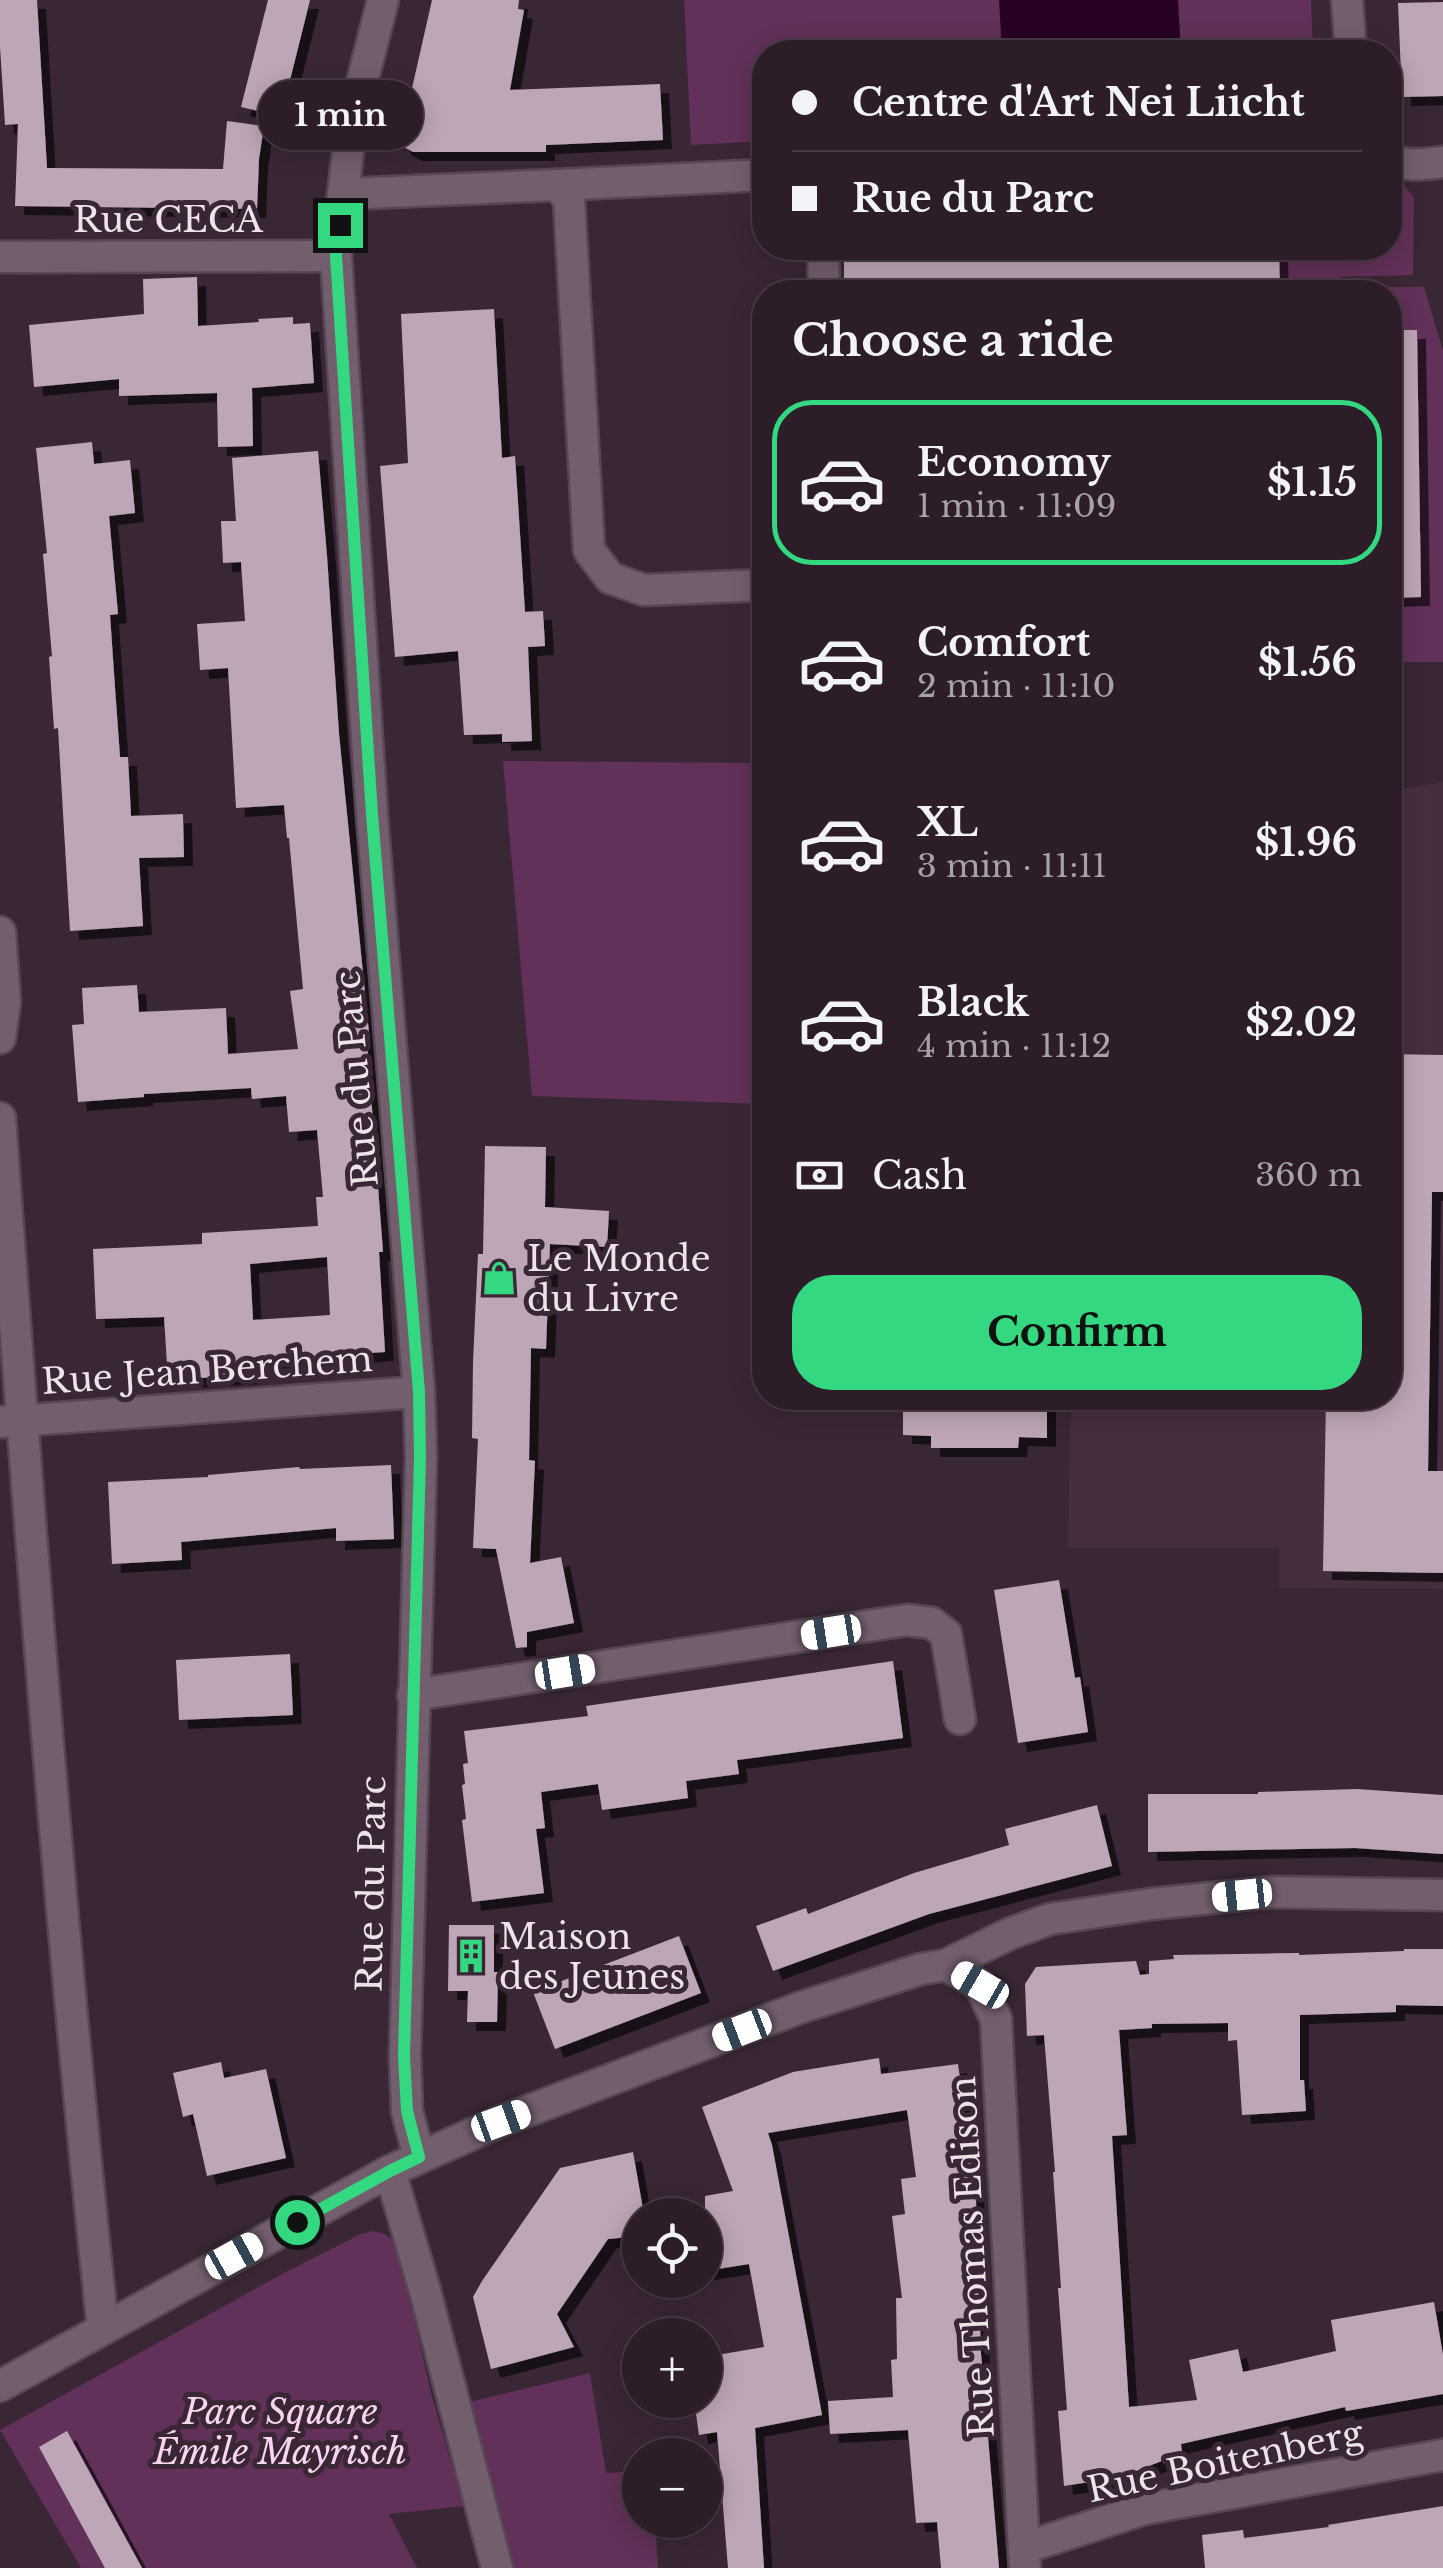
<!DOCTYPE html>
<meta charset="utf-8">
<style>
:root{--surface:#2c1d28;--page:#342630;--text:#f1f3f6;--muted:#a6a2a8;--line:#483b45;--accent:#34d881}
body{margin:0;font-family:"Libre Baskerville",serif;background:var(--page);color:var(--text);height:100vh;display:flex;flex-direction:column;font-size:38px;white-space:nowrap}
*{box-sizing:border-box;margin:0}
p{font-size:32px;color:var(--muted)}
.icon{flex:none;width:55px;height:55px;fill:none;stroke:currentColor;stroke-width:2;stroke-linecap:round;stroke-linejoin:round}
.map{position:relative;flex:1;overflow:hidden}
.side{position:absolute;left:752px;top:280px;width:650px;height:1130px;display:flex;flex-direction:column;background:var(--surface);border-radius:40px;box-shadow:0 5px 25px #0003,0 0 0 2px var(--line)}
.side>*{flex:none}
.hud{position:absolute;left:752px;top:40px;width:650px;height:220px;border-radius:40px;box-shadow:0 5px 25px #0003,0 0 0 2px var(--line);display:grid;align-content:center;height:220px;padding:0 40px;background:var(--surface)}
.buttons{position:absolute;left:622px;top:2198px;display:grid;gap:20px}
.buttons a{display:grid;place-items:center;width:100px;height:100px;border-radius:50%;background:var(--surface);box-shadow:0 5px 25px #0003,0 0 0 2px var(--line);font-size:50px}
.end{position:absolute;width:45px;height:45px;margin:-22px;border:12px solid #34d881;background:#111;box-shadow:0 0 0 5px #111}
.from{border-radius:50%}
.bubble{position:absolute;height:70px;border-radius:35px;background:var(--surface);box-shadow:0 5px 25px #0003,0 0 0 2px var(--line);font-size:32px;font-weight:700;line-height:70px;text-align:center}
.car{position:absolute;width:30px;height:60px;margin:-30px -15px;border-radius:12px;box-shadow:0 0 8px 2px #0007;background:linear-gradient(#fff 24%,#345 0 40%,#fff 0 76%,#345 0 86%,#fff 0)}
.hud b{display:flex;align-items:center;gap:35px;height:95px;font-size:38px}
.hud b+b{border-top:2px solid var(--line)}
.hud i{width:25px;height:25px;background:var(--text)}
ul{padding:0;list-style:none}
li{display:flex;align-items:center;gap:30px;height:165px;margin:0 20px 15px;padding:0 20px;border:5px solid transparent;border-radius:40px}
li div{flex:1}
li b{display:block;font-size:38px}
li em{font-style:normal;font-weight:700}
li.on{border-color:var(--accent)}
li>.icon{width:90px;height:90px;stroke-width:1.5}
h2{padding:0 40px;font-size:45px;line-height:120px}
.pay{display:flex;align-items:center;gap:25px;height:110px;padding:0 40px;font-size:38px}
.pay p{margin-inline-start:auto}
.button{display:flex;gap:20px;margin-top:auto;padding:20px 40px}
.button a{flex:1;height:115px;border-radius:40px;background:var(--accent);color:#111;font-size:40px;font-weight:700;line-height:115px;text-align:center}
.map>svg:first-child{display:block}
</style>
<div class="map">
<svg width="1443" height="2568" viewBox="0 0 1443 2568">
<defs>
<filter id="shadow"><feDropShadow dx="9" dy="9" stdDeviation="0" flood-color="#0009"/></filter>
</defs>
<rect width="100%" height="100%" fill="#3a2736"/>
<path fill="#462e41" d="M1443 782V1589L1279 1588V1548H1068L1071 1398H1390V791Z"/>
<g fill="#623159">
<path d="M684 0H1311L1313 52H765V141L691 145Z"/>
<path d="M1403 185 1414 197 1413 275 1340 277 1339 287H1424L1443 351V662H1390V292H873L872 248H1390V186Z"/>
<path d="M753 622H765V1104L532 1096 503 761 758 763Z"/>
<path d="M373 2231C387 2233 393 2238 399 2251L431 2393 464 2506 389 2514 417 2568H81L0 2430 284 2273 361 2234Z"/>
<path d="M590 2373 606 2473 640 2471V2520H655L658 2568H510L469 2402Z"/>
</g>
<path fill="#280123" d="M999 0H1178L1181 52H1002Z"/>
<g fill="#bda6b7" fill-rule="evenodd" filter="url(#shadow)">
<path d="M0 0H37L47 168 223 169 227 121 264 126 259 159 257 209 15 206 18 124 5 125 0 47Z"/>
<path d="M268 0H310L281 116 241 107Z"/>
<path d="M432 0H519L518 9 524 10 510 90 660 84 663 140 546 145V152H413L402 146 398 135 410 97Z"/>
<path d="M1443 2V96L1402 97 1398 3Z"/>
<path d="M844 248H1279L1280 292H844Z"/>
<path d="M197 277 198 326 259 322 258 319 293 317V324L310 323 314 383 252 388 253 446 218 447 217 393 119 396V379L34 387 29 325 144 314 143 279Z"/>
<path d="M494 309 502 458 515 456 525 612 543 611 545 646 528 647 532 741 502 742V734L464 735 458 651 395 657 380 466 408 463 401 314Z"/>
<path d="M1390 330H1417L1421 597 1390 598Z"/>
<path d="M92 442 94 464 130 460 135 513 109 516 118 614 110 615 115 688 120 757H128L131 816 183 814 184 857 139 858 143 926 70 931 58 728 54 729 49 657 52 656 43 554 47 553 36 448Z"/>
<path d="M318 451 327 556 339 734 370 1043H367L383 1252H379L385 1352 251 1361 252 1375 168 1380 164 1317 96 1319 93 1249 202 1244V1233L318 1226 316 1197H323L317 1130 289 1132 286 1096 252 1099 251 1088 144 1094V1097L78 1102 72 1025 84 1024 82 988 137 985 139 1012 226 1008 228 1054 298 1049 290 991 303 989 289 838H287L284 805 236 808 228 668 200 670 197 624 245 621 241 562 223 563 221 521H236L232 458ZM327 1257 330 1315 253 1320 250 1264Z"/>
<path d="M1390 1054 1443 1055V1192H1432L1428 1471H1443V1573L1323 1571 1326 1398H1390Z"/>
<path d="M485 1146 546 1147 545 1207 609 1211 607 1247 550 1244 546 1349 531 1348 529 1460 535 1461 530 1563 561 1557 574 1623 527 1632V1647L516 1648 496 1549 473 1548 478 1439 472 1438 473 1362 478 1254H483Z"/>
<path d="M903 1398H1047V1438L1019 1437 1018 1448H931V1436L903 1435Z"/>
<path d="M391 1465 394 1539 336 1541V1528L181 1542 182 1560 112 1564 108 1482 208 1477V1475L299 1467 300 1469Z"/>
<path d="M1059 1580 1075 1678 1080 1677 1088 1732 1018 1743 994 1590Z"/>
<path d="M290 1654 293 1715 179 1720 176 1660Z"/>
<path d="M893 1661 903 1738 737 1760 739 1774 686 1781 688 1798 602 1810 598 1784 541 1792 545 1828 536 1829 544 1893 472 1902 462 1820 466 1819 462 1785 465 1784 463 1764 468 1763 464 1731 588 1716 586 1706Z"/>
<path d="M1357 1789 1443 1795V1854L1355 1848 1148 1852V1794H1258V1792Z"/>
<path d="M1097 1805 1112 1866 929 1914 773 1971 756 1926 806 1908 808 1914 914 1873 1009 1845 1005 1829Z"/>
<path d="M449 1925H494V1972H498L497 2022H467L468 1991H448Z"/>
<path d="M679 1936 701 1993 555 2049 533 1992Z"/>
<path d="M1404 1949H1443V2006L1396 2005V2012L1300 2015V2080H1304L1306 2111 1242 2115 1237 2040 1228 2041V2023L1152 2024V2028L1119 2030 1127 2135 1112 2136 1129 2407 1197 2400 1189 2360 1238 2349 1243 2372 1336 2351 1331 2320 1434 2302 1443 2355V2394L1346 2411 1345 2407 1181 2444 1182 2453 1121 2477 1064 2486 1058 2411 1067 2410 1058 2288H1061L1053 2172H1055L1044 2035 1027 2036 1025 1984 1036 1967 1136 1961 1140 1975 1149 1974V1961L1174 1959 1173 1955 1299 1953V1955L1404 1951Z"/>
<path d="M879 2058 881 2074 958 2064 976 2201 981 2354 999 2568H941L937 2522 916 2523 908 2430 830 2434 828 2401 893 2397 891 2360 897 2359 896 2298H902L892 2216 905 2214 901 2179 916 2177 907 2110 768 2133 772 2145 822 2415 755 2428 764 2568H728L717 2432 699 2435 694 2400H705V2357L764 2347 749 2264 705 2271V2196L733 2191 702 2107 793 2072Z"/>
<path d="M221 2062 224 2078 266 2069 286 2158 207 2176 193 2114 183 2117 173 2073Z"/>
<path d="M633 2152 644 2215H640V2236L608 2239 557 2314 574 2347 491 2369 473 2297 482 2281 560 2168Z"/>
<path d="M67 2431 142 2568H105L39 2447Z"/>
<path d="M1443 2506V2568H1205L1202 2535 1243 2530 1244 2538 1329 2527 1328 2525Z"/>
</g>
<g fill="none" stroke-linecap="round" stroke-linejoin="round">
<g stroke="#564753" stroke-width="35">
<path id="pedestrian" d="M390 2171 425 2291 497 2568"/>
</g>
<g stroke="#564753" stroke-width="35">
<g id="minor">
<path d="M383 0 351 126 336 256 372 815 419 1392 421 1457 405 2056 407 2111 419 2157"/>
<path d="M1347 0 1351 52"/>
<path d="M1390 158C1404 168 1427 164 1443 162"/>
<path d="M765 175 557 185 569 199 589 550 610 578 644 590 765 585"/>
<path d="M343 194 557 185"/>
<path d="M823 248 824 292"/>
<path d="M0 257 336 256"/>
<path d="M0 932 5 1002 0 1038"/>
<path d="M0 1118C29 1522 60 1926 103 2329"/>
<path d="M0 1422 419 1392"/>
<path d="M413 1695 907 1620 932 1623 946 1634 960 1719"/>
<path d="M946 1965 1009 1934 1050 1919 1151 1904 1272 1892 1443 1895"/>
<path d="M1024 2548 1144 2509 1443 2455"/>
</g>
</g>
<g stroke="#564753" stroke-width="35">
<path id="secondary" d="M0 2386 390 2171 501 2121 802 2007 921 1969 946 1965 980 1985 996 2019 1025 2568"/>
</g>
<use href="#pedestrian" stroke="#735e6e" stroke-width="30"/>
<use href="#minor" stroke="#735e6e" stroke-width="30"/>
<use href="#secondary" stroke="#735e6e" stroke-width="30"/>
</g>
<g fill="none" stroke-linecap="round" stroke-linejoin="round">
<path stroke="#34d881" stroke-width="12" d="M297 2222 390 2171 419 2157 407 2111 404 2056 420 1457 419 1392 372 815 336 256 340 225"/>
</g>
<defs>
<g id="shop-bare" transform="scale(2.7)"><path d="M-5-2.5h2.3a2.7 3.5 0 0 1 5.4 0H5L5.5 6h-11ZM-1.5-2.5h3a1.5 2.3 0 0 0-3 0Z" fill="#34d881" stroke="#3a2736" stroke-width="2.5" paint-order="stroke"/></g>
<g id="building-bare" transform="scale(2.7)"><path d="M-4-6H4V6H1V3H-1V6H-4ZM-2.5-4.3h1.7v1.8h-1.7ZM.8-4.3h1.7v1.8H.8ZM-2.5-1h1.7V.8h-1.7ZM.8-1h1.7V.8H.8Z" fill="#34d881" stroke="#3a2736" stroke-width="2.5" paint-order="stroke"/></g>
</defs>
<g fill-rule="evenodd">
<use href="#shop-bare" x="499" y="1278"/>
<use href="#building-bare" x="471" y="1956"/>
</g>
<g text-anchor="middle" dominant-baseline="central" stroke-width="10" stroke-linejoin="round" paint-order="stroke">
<g font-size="35" fill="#eee2eb" stroke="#3a2736">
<text x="168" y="219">Rue CECA</text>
<text transform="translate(356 1079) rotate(-95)">Rue du Parc</text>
<text transform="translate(207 1370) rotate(-4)">Rue Jean Berchem</text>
<text transform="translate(371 1884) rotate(-89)">Rue du Parc</text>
<text transform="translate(972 2257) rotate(-93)">Rue Thomas Edison</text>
<text transform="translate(1225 2461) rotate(-12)">Rue Boitenberg</text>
</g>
<g font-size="35" fill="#eee2eb" stroke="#3a2736" text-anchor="start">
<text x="527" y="1258">Le Monde<tspan x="527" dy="40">du Livre</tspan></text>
<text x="499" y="1936">Maison<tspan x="499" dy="40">des Jeunes</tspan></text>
</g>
<g font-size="35" font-style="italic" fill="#f9d5f0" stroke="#3a2736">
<text x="280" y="2411">Parc Square<tspan x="280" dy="40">Émile Mayrisch</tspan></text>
</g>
</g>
</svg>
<div class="buttons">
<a><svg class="icon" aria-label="locate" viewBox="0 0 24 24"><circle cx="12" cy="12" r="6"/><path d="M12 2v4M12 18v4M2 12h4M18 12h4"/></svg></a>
<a>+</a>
<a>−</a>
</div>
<i class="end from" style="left:297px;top:2222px"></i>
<i class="end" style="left:340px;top:225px"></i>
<div class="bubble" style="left:258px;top:80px;width:165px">1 min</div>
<i class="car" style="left:831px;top:1632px;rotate:261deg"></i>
<i class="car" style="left:565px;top:1672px;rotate:81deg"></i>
<i class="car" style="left:1242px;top:1895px;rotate:264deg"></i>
<i class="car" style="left:980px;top:1985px;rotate:300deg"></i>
<i class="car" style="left:742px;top:2030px;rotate:249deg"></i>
<i class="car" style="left:501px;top:2121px;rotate:70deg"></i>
<i class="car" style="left:234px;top:2256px;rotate:61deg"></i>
<div class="hud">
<b><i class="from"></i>Centre d'Art Nei Liicht</b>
<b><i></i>Rue du Parc</b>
</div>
<section class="side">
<h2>Choose a ride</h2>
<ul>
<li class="on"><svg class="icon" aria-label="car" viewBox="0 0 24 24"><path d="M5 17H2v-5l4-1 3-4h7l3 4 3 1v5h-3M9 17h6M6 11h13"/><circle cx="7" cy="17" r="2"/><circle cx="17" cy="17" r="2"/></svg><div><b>Economy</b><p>1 min · 11:09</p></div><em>$1.15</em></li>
<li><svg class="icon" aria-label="car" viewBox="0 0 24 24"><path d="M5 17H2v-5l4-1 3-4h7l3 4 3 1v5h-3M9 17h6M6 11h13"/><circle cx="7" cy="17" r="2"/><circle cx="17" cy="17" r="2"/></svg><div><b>Comfort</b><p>2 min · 11:10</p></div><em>$1.56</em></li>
<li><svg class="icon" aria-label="car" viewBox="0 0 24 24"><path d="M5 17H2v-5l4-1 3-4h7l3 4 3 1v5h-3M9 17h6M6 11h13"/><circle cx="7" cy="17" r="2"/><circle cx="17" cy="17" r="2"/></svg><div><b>XL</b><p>3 min · 11:11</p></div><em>$1.96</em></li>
<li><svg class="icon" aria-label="car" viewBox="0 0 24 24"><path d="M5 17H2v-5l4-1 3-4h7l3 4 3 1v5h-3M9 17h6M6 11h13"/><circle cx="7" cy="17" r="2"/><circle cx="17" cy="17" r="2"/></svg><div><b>Black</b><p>4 min · 11:12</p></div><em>$2.02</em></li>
</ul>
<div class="pay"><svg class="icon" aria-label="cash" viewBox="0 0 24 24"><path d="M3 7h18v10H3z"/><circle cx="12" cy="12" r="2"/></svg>Cash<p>360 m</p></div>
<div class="button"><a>Confirm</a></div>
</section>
</div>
